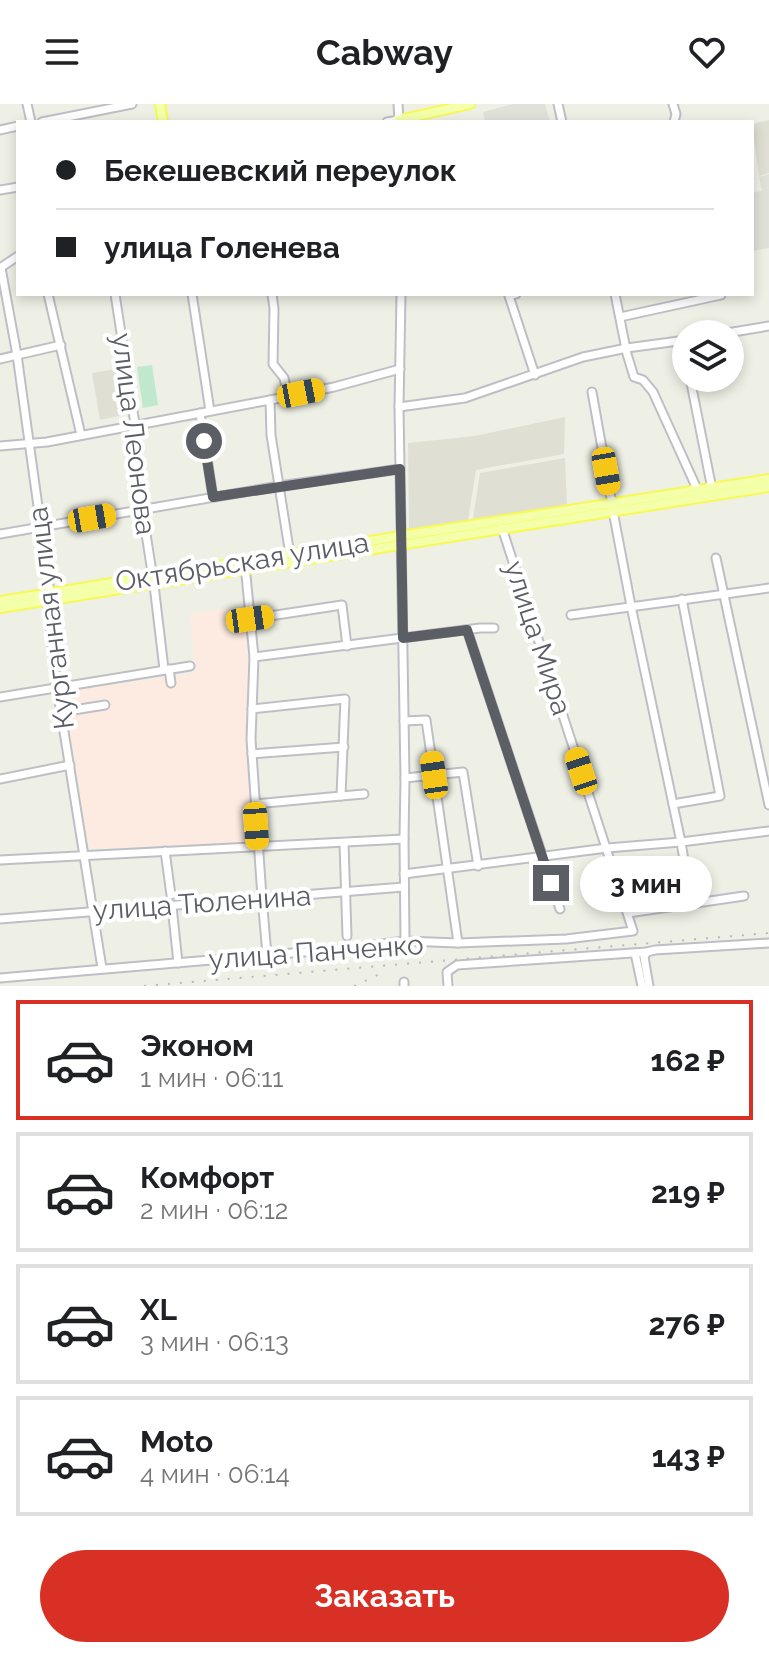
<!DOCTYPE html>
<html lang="ru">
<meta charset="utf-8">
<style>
:root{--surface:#fff;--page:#f2f2f2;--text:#202124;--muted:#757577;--line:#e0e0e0;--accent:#d93025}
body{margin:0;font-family:Raleway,sans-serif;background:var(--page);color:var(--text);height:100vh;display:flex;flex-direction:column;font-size:30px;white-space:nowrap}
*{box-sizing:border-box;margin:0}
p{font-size:26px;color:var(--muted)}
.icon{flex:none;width:44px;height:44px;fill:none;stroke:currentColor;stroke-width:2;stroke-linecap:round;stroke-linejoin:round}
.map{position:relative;height:882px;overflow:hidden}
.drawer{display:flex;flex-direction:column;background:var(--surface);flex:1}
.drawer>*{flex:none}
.top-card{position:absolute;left:16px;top:16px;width:738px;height:176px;border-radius:0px;box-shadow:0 4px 12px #0003;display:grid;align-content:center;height:176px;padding:0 40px;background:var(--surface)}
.tools{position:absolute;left:672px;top:216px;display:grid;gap:16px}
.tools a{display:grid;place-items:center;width:72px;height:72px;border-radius:50%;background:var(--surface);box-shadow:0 4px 12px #0003;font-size:40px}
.end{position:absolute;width:36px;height:36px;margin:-18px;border:10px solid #5c5e66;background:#fff;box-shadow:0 0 0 4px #fff}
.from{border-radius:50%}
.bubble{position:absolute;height:56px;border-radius:28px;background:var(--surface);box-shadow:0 4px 12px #0003;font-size:26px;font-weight:700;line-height:56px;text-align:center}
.car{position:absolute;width:24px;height:48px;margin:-24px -12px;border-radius:10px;box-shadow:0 0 6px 2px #0007;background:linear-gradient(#f5c518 24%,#345 0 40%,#f5c518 0 76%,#345 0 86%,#f5c518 0)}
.top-card b{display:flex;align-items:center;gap:28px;height:76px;font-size:30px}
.top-card b+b{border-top:2px solid var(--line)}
.top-card i{width:20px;height:20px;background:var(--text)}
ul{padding:14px 0 0;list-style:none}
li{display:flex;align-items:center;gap:24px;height:120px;margin:0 16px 12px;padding:0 24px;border:4px solid var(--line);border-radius:0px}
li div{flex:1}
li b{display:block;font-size:30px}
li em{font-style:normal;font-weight:700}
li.current{border-color:var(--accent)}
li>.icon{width:72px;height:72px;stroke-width:1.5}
.primary-button{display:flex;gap:16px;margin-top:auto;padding:16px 40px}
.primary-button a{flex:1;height:92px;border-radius:48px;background:var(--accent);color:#fff;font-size:32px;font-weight:700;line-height:92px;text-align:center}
header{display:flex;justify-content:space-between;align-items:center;height:104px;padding:0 40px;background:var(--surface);font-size:36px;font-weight:700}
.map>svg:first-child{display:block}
</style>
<header><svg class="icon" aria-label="menu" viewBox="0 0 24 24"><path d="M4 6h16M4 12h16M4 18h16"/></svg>Cabway<svg class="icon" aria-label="heart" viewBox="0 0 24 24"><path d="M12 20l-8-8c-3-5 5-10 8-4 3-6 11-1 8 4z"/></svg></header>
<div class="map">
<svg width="769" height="882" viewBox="0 0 769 882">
<rect width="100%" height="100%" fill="#eff0e5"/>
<g fill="#e0e1d9">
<path d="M513 0H545L550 18H485L483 8Z"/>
<path d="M769 70V144L752 147V89L762 87 759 73Z"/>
</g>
<g fill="#dfe0d3">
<path d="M769 16V69L759 72 752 20Z"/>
<path d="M121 264 128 310 100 316 92 269Z"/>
<path d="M565 313 564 350 476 366 468 417 409 425 408 339 475 332Z"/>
<path d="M565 354 567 401 473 415 480 369Z"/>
</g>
<path fill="#fdebe1" d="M244 502 249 562 246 621 252 739 89 745 64 588 195 569 190 510Z"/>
<path fill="#c0e8cc" d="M152 261 158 301 143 304 137 263Z"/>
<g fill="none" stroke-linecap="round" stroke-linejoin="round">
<g stroke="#bebfc6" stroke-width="11">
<g id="minor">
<path d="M27 0 31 18"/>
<path d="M558 0 562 18"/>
<path d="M673 0 676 10 674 18"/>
<path d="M42 18 132 0"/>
<path d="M387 18 399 16 398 0"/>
<path d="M0 26 18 22"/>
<path d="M0 86 18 83"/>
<path d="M0 164 18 152"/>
<path d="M1 164 17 251 50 489 47 496 57 584 102 864"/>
<path d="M48 190 81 331"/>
<path d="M115 190 135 320 131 334 154 481 164 565"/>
<path d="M192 190 210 307"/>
<path d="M272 190 274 205 273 260 284 274 288 292"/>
<path d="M401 190 399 303 405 674 404 735 405 837"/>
<path d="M516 190 509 192 535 271"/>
<path d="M615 190 627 250 634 273 643 276 653 288 698 387"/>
<path d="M620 213 721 191"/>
<path d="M721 230 769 222"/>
<path d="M682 236 686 256"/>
<path d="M0 255 61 241"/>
<path d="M690 274 712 385"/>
<path d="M592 288 612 400"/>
<path d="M270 296 271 331 290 451"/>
<path d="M399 303 465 294 583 253 627 244 686 236"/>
<path d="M200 309 213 393"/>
<path d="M0 342 47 338 270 296 334 283 400 265"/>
<path d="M613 407 631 502 681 738 691 799"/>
<path d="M0 430 279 382 400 365"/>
<path d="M716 454 769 701"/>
<path d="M245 461 254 553 251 635 262 793 267 851"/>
<path d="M571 511 769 484"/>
<path d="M250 515 342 501 347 542"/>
<path d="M467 526 560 805"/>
<path d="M254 553 480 524H494"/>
<path d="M169 565 171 579"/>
<path d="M0 593 190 562"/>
<path d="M252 605 345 595 341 692 255 700"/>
<path d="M61 608 105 601"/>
<path d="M404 617 426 616 458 839"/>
<path d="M252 650 344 643"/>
<path d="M405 674 463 668 478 762"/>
<path d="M0 675 70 661"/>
<path d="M341 692 364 690"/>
<path d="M673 700 720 692 682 495"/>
<path d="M344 739 347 832"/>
<path d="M165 747 171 791"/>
<path d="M0 756 404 735"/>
<path d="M404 770 607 744 681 738 769 727"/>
<path d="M172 802 178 859"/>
<path d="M628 809 744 792"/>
<path d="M0 815 404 783"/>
<path d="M635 849 642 882"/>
<path d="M0 874 351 844 405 837 458 839 566 835 633 827 502 424"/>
<path d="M404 878V882"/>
<path d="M448 882 447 868 457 861 647 848"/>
<path d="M649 882 644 853 647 848 655 846 769 839"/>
</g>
</g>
<g stroke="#f7f954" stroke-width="12">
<g id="major">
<path d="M160 0 163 18"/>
<path d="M399 18V16L470 0"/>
<path d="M0 497 401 432 769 375"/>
<path d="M0 504 769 383"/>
</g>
</g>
<use href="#minor" stroke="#fff" stroke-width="7"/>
<use href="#major" stroke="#f4ffaa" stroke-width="8"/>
<g stroke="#b8b8b9" stroke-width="2" stroke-dasharray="2 10" stroke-linecap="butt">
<path d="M144 882 769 829"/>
<path d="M354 882 386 867"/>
</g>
</g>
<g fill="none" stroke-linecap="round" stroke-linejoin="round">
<path stroke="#5c5e66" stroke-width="10" d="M204 337 213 393 400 365 403 534 467 526 551 779"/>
</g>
<g text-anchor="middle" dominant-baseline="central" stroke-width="8" stroke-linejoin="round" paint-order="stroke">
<g font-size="28" fill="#5c5e66" stroke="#fff">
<text transform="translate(134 330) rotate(83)">улица Леонова</text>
<text transform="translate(242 458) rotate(-9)">Октябрьская улица</text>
<text transform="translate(51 514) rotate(-97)">Курганная улица</text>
<text transform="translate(538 534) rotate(72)">улица Мира</text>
<text transform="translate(202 799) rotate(-4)">улица Тюленина</text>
<text transform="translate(316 848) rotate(-4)">улица Панченко</text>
</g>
</g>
</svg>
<div class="tools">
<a><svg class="icon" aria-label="layers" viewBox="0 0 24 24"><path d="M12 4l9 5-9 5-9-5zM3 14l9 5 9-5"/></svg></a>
</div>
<i class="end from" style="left:204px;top:337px"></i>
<i class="end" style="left:551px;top:779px"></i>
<div class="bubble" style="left:580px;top:752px;width:132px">3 мин</div>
<i class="car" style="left:301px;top:289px;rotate:79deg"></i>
<i class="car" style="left:606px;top:367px;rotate:170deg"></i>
<i class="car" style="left:92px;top:414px;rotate:80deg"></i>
<i class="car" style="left:250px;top:515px;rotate:82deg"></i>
<i class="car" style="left:581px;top:667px;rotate:342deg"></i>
<i class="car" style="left:434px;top:671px;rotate:352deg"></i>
<i class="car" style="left:256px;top:722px;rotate:176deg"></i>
<div class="top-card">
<b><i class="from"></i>Бекешевский переулок</b>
<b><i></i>улица Голенева</b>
</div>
</div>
<section class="drawer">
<ul>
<li class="current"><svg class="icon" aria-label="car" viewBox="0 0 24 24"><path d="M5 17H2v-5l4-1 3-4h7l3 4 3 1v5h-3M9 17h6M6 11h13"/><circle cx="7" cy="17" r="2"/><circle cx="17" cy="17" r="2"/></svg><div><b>Эконом</b><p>1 мин · 06:11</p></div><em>162 ₽</em></li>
<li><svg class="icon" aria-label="car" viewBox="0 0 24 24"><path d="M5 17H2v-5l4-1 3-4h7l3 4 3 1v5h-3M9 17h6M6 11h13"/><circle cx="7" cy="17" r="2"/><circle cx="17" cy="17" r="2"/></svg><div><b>Комфорт</b><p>2 мин · 06:12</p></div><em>219 ₽</em></li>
<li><svg class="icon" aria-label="car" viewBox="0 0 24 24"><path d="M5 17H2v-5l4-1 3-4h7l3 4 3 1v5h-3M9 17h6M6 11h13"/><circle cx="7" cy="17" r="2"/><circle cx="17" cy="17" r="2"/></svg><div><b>XL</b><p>3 мин · 06:13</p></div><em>276 ₽</em></li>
<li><svg class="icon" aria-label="car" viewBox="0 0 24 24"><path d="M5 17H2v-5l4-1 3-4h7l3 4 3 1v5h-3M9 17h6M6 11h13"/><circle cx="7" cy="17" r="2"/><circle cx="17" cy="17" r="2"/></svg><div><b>Moto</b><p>4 мин · 06:14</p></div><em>143 ₽</em></li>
</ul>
<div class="primary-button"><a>Заказать</a></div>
</section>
